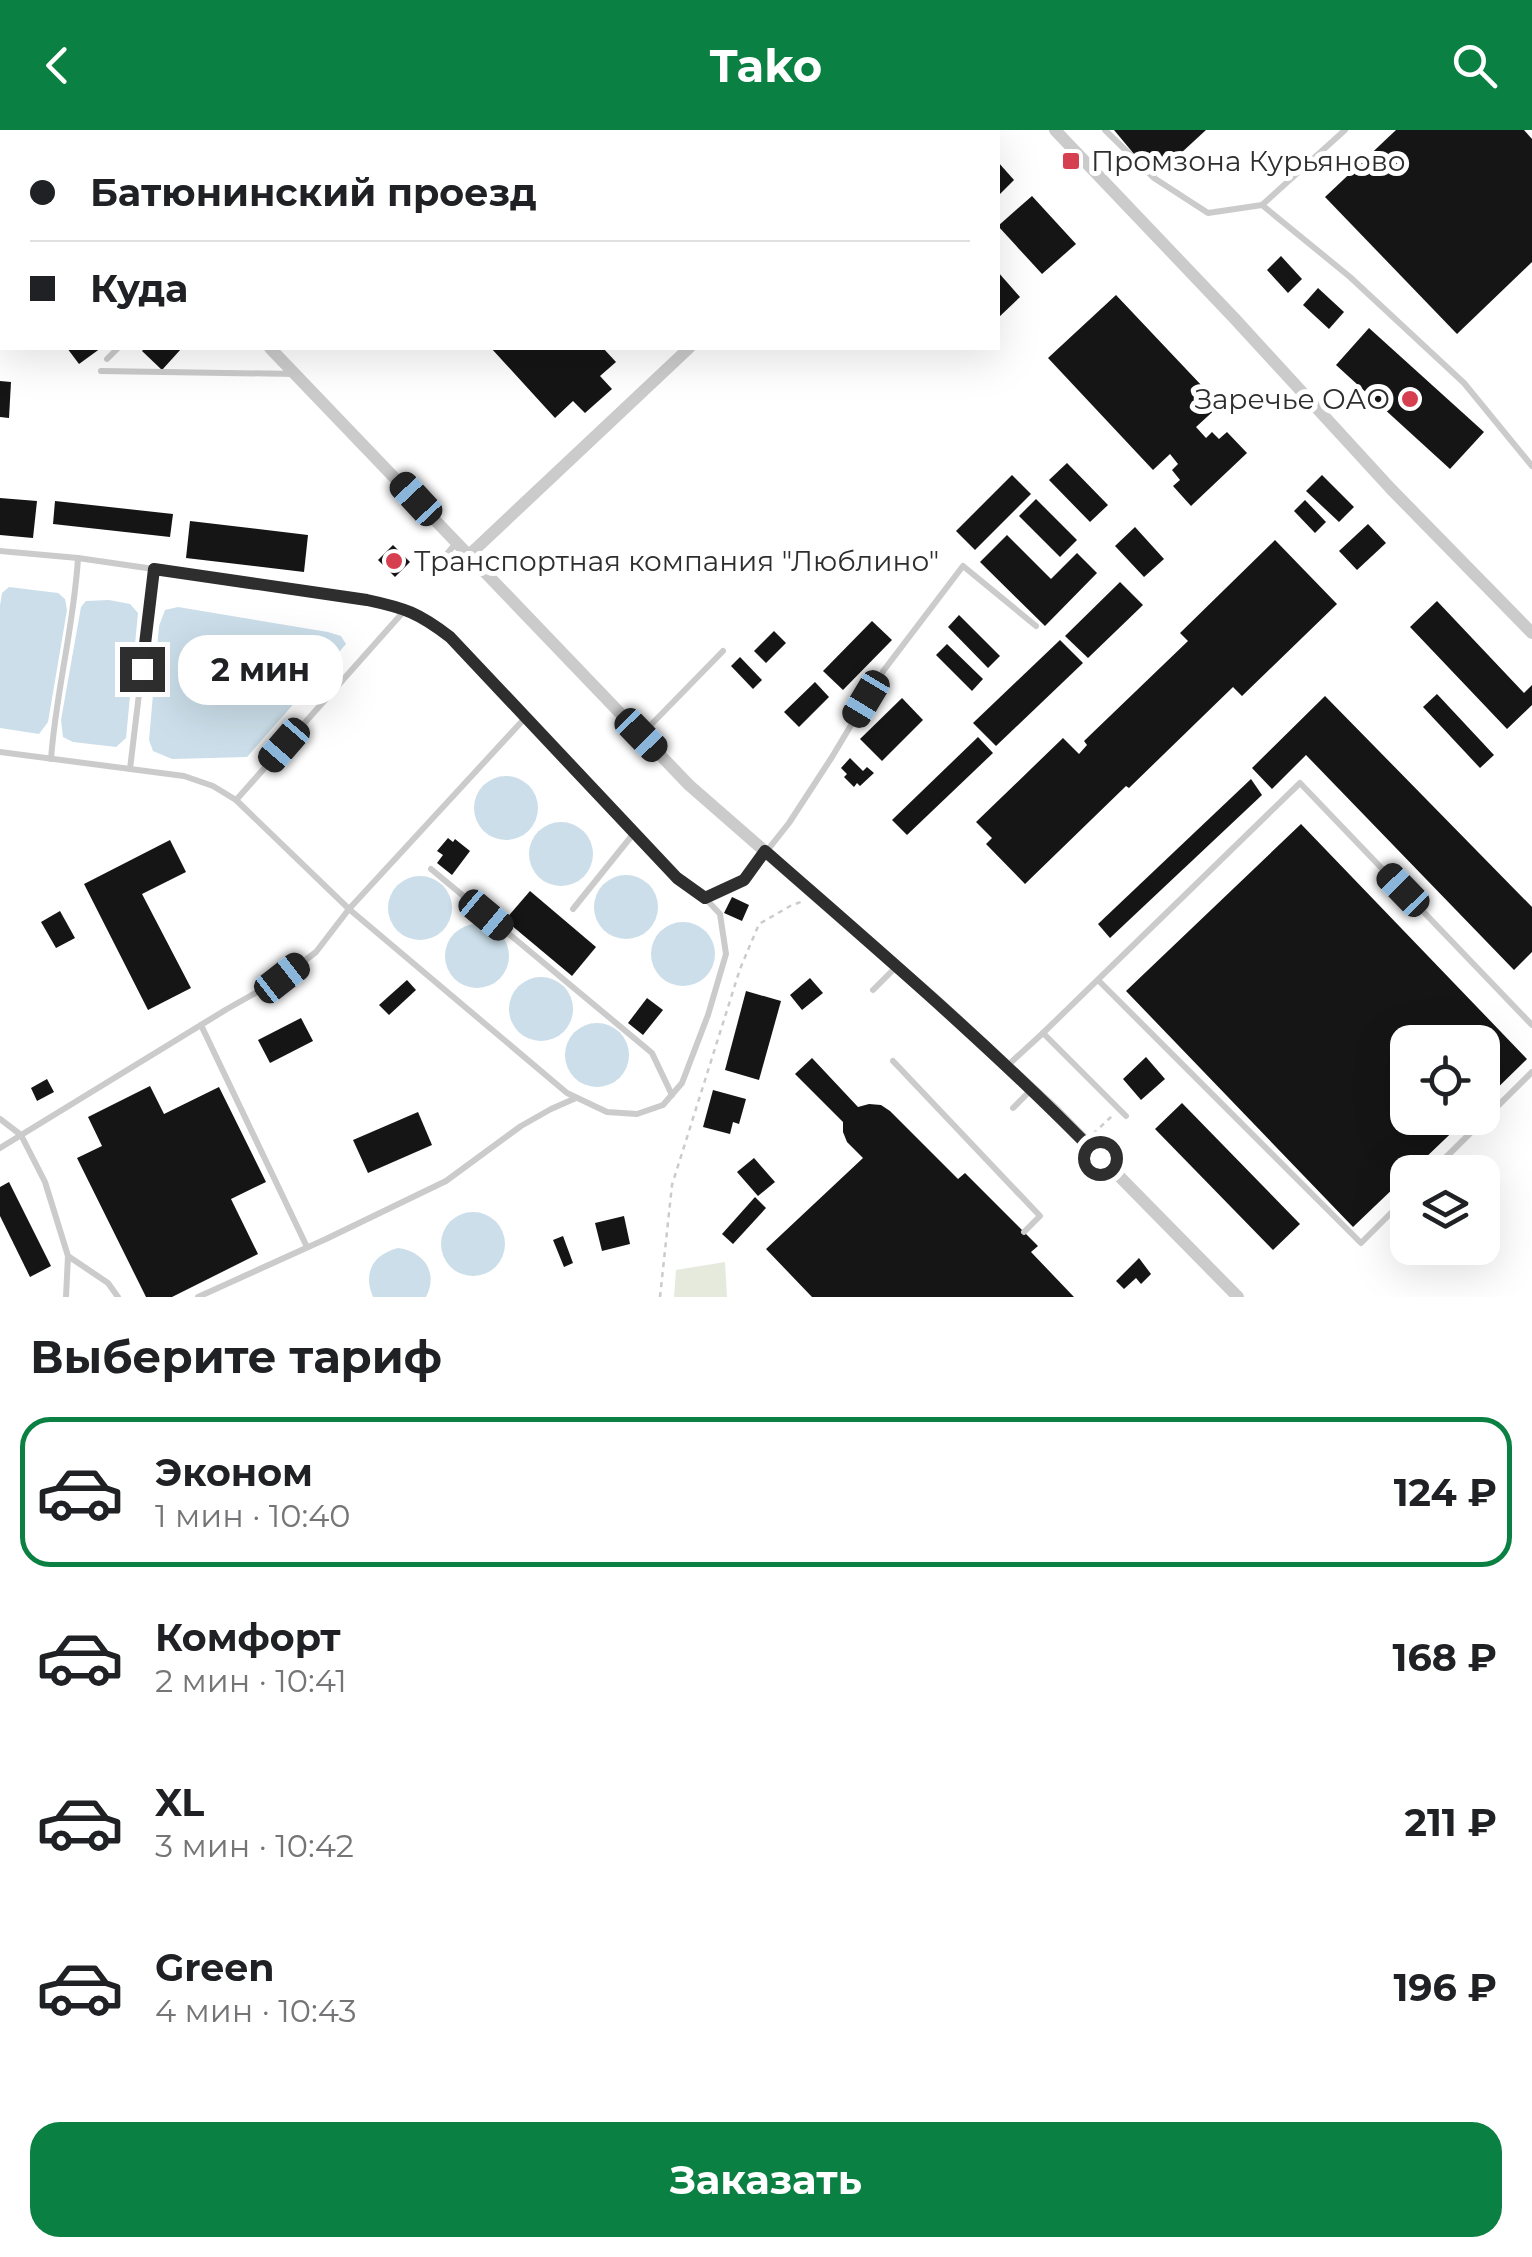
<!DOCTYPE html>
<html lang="ru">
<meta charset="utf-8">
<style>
:root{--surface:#fff;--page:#f6f6f6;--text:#202124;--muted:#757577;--line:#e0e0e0;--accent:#0b8043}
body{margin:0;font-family:Montserrat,sans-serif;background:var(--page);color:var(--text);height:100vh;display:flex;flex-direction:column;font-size:38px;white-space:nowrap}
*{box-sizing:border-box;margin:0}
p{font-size:32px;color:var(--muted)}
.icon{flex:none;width:55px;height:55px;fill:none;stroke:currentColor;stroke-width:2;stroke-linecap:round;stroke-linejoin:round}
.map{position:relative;height:1167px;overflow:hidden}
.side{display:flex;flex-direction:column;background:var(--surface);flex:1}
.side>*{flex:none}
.hud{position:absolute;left:0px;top:0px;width:1000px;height:220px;box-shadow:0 10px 40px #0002;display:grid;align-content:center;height:220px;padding:0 30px;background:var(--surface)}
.buttons{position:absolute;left:1390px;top:895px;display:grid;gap:20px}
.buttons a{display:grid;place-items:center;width:110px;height:110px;border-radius:20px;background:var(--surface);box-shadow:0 10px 40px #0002;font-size:50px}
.end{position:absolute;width:45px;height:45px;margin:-22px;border:12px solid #2e2e2e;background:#fff;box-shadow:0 0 0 5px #fff}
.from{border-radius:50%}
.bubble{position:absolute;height:70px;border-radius:30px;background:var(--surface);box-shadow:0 10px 40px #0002;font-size:32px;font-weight:700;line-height:70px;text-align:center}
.car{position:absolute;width:30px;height:60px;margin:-30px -15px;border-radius:12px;box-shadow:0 0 8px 2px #0007;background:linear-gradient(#222 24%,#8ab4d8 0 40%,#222 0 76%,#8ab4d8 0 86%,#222 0)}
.hud b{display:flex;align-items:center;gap:35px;height:95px;font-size:38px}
.hud b+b{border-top:2px solid var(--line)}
.hud i{width:25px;height:25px;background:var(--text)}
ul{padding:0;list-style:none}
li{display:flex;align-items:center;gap:30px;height:150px;margin:0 20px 15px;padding:0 10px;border:5px solid transparent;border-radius:30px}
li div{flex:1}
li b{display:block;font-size:38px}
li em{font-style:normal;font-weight:700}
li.selected{border-color:var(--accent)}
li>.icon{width:90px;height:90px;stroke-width:1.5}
h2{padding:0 30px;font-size:45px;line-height:120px}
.action{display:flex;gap:20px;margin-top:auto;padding:20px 30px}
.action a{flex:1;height:115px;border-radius:30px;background:var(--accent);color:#fff;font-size:40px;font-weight:700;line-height:115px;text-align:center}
header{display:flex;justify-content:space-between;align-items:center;height:130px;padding:0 30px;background:var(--accent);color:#fff;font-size:45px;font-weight:700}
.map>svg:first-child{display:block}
</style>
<header><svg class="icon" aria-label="back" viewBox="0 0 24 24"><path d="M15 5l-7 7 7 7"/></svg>Tako<svg class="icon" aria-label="search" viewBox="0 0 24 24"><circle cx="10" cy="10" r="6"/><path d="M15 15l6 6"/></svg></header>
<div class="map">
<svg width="1532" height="1167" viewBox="0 0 1532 1167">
<rect width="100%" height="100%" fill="#fff"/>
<path fill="#e5eadd" d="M725 1132 727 1167H674L676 1140Z"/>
<g fill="#cbdee9">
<path d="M9 457 58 463 65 469 67 480 48 592 39 604 0 598V476L2 463Z"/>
<path d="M109 470 130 474 138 483 126 608 116 617 73 612 63 607 61 590 81 477 86 471Z"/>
<path d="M178 477 328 502 341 506 346 514 247 627 172 629 153 621 149 610 159 496 165 480Z"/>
<circle cx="506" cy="678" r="32"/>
<circle cx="561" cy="724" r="32"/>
<circle cx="626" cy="777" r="32"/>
<circle cx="420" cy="778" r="32"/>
<circle cx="683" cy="824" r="32"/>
<circle cx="477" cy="826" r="32"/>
<circle cx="541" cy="879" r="32"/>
<circle cx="597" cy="925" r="32"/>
<circle cx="473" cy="1114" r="32"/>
<path d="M398 1118C423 1121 439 1142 426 1167H373C363 1143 372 1125 398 1118Z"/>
</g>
<g fill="#151515">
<path d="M1114 0H1206L1154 48Z"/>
<path d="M1396 0H1524L1532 9V132L1457 204 1325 67Z"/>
<path d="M998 32 1014 50 998 66Z"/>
<path d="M1032 66 1076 114 1042 144 998 96Z"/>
<path d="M1281 126 1302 149 1288 163 1267 140Z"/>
<path d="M998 142 1020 167 998 188Z"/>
<path d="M1318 158 1344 182 1329 199 1303 175Z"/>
<path d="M1116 165 1220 275 1196 297 1206 308 1212 302 1219 309 1227 302 1247 323 1191 376 1173 356 1180 350 1172 340 1178 334 1170 324 1153 340 1048 228Z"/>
<path d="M1369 198 1484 302 1450 339 1336 235Z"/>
<path d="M67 218H101L79 234Z"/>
<path d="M145 218H179L181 219 162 240 142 221Z"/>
<path d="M491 218H603L616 232 600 246 612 259 585 283 573 271 555 288Z"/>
<path d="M0 251 11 252 9 288 0 287Z"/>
<path d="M1067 333 1108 375 1090 392 1049 350Z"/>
<path d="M1012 345 1031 364 975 420 956 401Z"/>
<path d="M1322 345 1354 377 1339 392 1306 361Z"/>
<path d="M0 368 37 371 33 408 0 405Z"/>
<path d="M1036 369 1077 410 1060 427 1019 386Z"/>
<path d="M1305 370 1326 392 1315 403 1294 381Z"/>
<path d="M55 371 173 384 170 407 53 394Z"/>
<path d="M190 391 308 405 304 442 186 428Z"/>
<path d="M1368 394 1386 413 1357 440 1339 421Z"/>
<path d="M1135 397 1164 429 1144 447 1115 416Z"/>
<path d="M1007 405 1051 449 1077 423 1097 443 1045 496 980 432Z"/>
<path d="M1275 410 1337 474 1242 566 1233 557 1129 658 1126 656 1025 754 986 714 992 708 976 692 1063 608 1079 624 1087 615 1084 611 1188 511 1180 503Z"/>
<path d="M393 415 410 432 395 447 378 430Z"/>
<path d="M1120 452 1143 475 1088 528 1065 506Z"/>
<path d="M1437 471 1524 563 1532 555V575L1507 599 1410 497Z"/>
<path d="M959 485 1000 526 988 538 948 497Z"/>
<path d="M872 491 892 510 843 560 823 541Z"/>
<path d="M774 501 786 513 766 533 754 521Z"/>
<path d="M1060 510 1083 533 996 616 973 593Z"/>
<path d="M947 514 983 549 972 561 936 525Z"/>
<path d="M740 527 762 550 753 559 731 536Z"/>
<path d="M815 552 829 567 799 597 784 582Z"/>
<path d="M1437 564 1494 625 1480 638 1423 577Z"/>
<path d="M1325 566 1532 777V822L1514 840 1306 625 1272 659 1252 638Z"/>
<path d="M902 568 923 590 882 631 860 609Z"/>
<path d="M978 607 993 623 907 705 892 690Z"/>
<path d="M850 628 863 641 867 637 874 643 860 656 857 653 854 657 844 647 847 644 841 638Z"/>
<path d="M1251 649 1262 665 1110 808 1098 794Z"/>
<path d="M1301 694 1527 929 1482 973V912H1408V988H1467L1353 1097 1126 861Z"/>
<path d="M448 708 453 712 455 709 470 721 452 745 437 733 443 725 437 721Z"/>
<path d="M170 710 186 742 142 764 191 858 148 880 84 754Z"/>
<path d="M530 761 596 817 572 846 505 790Z"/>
<path d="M732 767 749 775 742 791 724 783Z"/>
<path d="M60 781 75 808 56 818 41 792Z"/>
<path d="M810 848 823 863 802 880 790 865Z"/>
<path d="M407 850 416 860 389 885 379 875Z"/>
<path d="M746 861 781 871 759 950 725 940Z"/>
<path d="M647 868 663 880 643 905 628 893Z"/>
<path d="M301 888 313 911 270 933 258 910Z"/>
<path d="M1146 927 1165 949 1141 970 1123 949Z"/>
<path d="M812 928 858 977 869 974 881 975 890 981 958 1049 965 1043 1038 1116 1031 1122 1074 1167H812L766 1119 863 1028 847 1012 843 1002V992L795 944Z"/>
<path d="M47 949 54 962 37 971 31 958Z"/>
<path d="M150 956 164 984 219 957 266 1052 231 1069 258 1124 172 1167H146L77 1028 102 1016 88 987Z"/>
<path d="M713 960 746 969 739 994 733 992 730 1004 703 997Z"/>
<path d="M1182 973 1300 1094 1273 1120 1155 999Z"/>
<path d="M418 982 432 1015 368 1043 353 1010Z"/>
<path d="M754 1028 775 1052 758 1066 737 1042Z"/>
<path d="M9 1052 51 1136 30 1147 0 1086V1057Z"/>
<path d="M755 1067 766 1078 733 1114 722 1104Z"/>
<path d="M624 1086 630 1114 602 1121 595 1093Z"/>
<path d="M563 1106 573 1133 564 1137 553 1110Z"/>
<path d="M1139 1128 1151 1144 1141 1154 1136 1148 1124 1159 1116 1151Z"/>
</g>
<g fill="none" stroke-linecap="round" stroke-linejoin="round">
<g stroke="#cbcbcb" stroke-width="2.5" stroke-dasharray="5 5" stroke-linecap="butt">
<path d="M1093 1004 1113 985"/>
<path d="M660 1167 672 1055 740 839 759 794 792 775 804 771"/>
</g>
<g stroke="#cbcbcb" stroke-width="6">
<path d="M91 0 95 2"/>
<path d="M406 0 408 2"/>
<path d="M1105 0 1154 48 1208 83 1262 75 1345 0"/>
<path d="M0 43 2 46"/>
<path d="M1262 75 1350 147 1464 253 1532 336"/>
<path d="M0 183 2 181"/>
<path d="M107 229 118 218"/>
<path d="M101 241 295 244"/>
<path d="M0 421 78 428 367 470C405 478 419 483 450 507L677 748 705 768 720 784 726 824 708 885 682 953 663 975 637 984 607 982 567 963 349 779 236 670 213 656 184 646 0 622"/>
<path d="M442 430 456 413"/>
<path d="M641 605 723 521"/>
<path d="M51 629C56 561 74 496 78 428"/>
<path d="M130 639 154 439"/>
<path d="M237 669 405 480"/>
<path d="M431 739 652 923 672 965"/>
<path d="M706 767 744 750 789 693 832 627 884 540 963 436 1036 496"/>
<path d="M573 779 634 703"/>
<path d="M1098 850 1361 1113 1408 1066"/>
<path d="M873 860 897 836"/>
<path d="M201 895 307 1117"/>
<path d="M1043 903 1300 653 1532 895"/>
<path d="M893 931 1040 1086 1024 1102"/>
<path d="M1007 936 1043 903 1126 986"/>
<path d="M1013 978 1031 960"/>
<path d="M0 989 21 1005 45 1052 68 1126 66 1167"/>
<path d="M0 1018 227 879 282 848 316 822 349 779 525 588"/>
<path d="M1431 1042 1532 942"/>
<path d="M68 1126 108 1153 118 1167"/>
<path d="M198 1167 326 1109 446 1051 521 996 551 979 576 968"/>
</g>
<g stroke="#cbcbcb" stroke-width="12">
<path d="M1055 0 1235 189 1391 359 1532 503"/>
<path d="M243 2V0"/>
<path d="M918 2 921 0"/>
<path d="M270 218 689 655 934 869 1054 980 1238 1167"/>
<path d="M469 425 689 218"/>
</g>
</g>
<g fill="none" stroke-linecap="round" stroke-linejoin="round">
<path stroke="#2e2e2e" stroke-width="12" d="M142 539 154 439 367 470C405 478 419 483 450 507L677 748 705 768 744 750 765 721C879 821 994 919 1100 1028"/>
</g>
<g fill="#d63f4f" stroke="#fff" stroke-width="4">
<rect x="1061" y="21" width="20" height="20" rx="5"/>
<circle cx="1410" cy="269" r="10"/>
<circle cx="394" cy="431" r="10"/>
</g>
<g text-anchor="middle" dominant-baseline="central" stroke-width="10" stroke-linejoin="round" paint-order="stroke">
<g font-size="28" fill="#2e2e2e" stroke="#fff" text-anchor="start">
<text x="1091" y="31">Промзона Курьяново</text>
<text x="1390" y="269" text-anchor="end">Заречье ОАО</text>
<text x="414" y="431">Транспортная компания "Люблино"</text>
</g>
</g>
</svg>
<div class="buttons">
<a><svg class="icon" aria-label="locate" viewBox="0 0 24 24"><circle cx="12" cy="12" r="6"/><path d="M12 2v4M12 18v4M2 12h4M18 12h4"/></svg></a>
<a><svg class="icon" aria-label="layers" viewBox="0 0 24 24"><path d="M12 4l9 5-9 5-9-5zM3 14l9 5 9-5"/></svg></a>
</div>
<i class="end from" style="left:1100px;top:1028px"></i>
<i class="end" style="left:142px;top:539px"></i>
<div class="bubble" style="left:178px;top:505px;width:165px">2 мин</div>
<i class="car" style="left:416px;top:369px;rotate:317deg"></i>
<i class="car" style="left:866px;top:569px;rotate:211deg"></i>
<i class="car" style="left:641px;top:605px;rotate:136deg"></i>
<i class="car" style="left:284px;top:615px;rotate:221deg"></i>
<i class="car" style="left:1403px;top:760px;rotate:316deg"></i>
<i class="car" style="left:486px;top:785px;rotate:130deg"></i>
<i class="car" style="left:282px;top:848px;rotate:52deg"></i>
<div class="hud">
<b><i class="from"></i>Батюнинский проезд</b>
<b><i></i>Куда</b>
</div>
</div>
<section class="side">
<h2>Выберите тариф</h2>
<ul>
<li class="selected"><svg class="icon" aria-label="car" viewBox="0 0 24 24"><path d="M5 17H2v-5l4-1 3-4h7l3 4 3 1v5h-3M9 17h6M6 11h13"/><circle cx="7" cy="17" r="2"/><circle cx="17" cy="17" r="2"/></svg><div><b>Эконом</b><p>1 мин · 10:40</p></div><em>124 ₽</em></li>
<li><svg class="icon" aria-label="car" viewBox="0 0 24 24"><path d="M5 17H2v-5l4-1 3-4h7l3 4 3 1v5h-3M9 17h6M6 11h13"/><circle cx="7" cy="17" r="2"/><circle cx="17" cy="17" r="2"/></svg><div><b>Комфорт</b><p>2 мин · 10:41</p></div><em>168 ₽</em></li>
<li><svg class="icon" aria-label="car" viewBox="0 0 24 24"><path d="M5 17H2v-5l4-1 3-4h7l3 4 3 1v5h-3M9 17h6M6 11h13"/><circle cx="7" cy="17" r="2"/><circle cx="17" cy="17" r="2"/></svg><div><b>XL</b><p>3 мин · 10:42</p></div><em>211 ₽</em></li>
<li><svg class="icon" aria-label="car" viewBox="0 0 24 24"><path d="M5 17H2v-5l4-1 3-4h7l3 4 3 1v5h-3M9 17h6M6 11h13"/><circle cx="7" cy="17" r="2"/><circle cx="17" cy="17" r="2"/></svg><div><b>Green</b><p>4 мин · 10:43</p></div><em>196 ₽</em></li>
</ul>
<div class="action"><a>Заказать</a></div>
</section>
